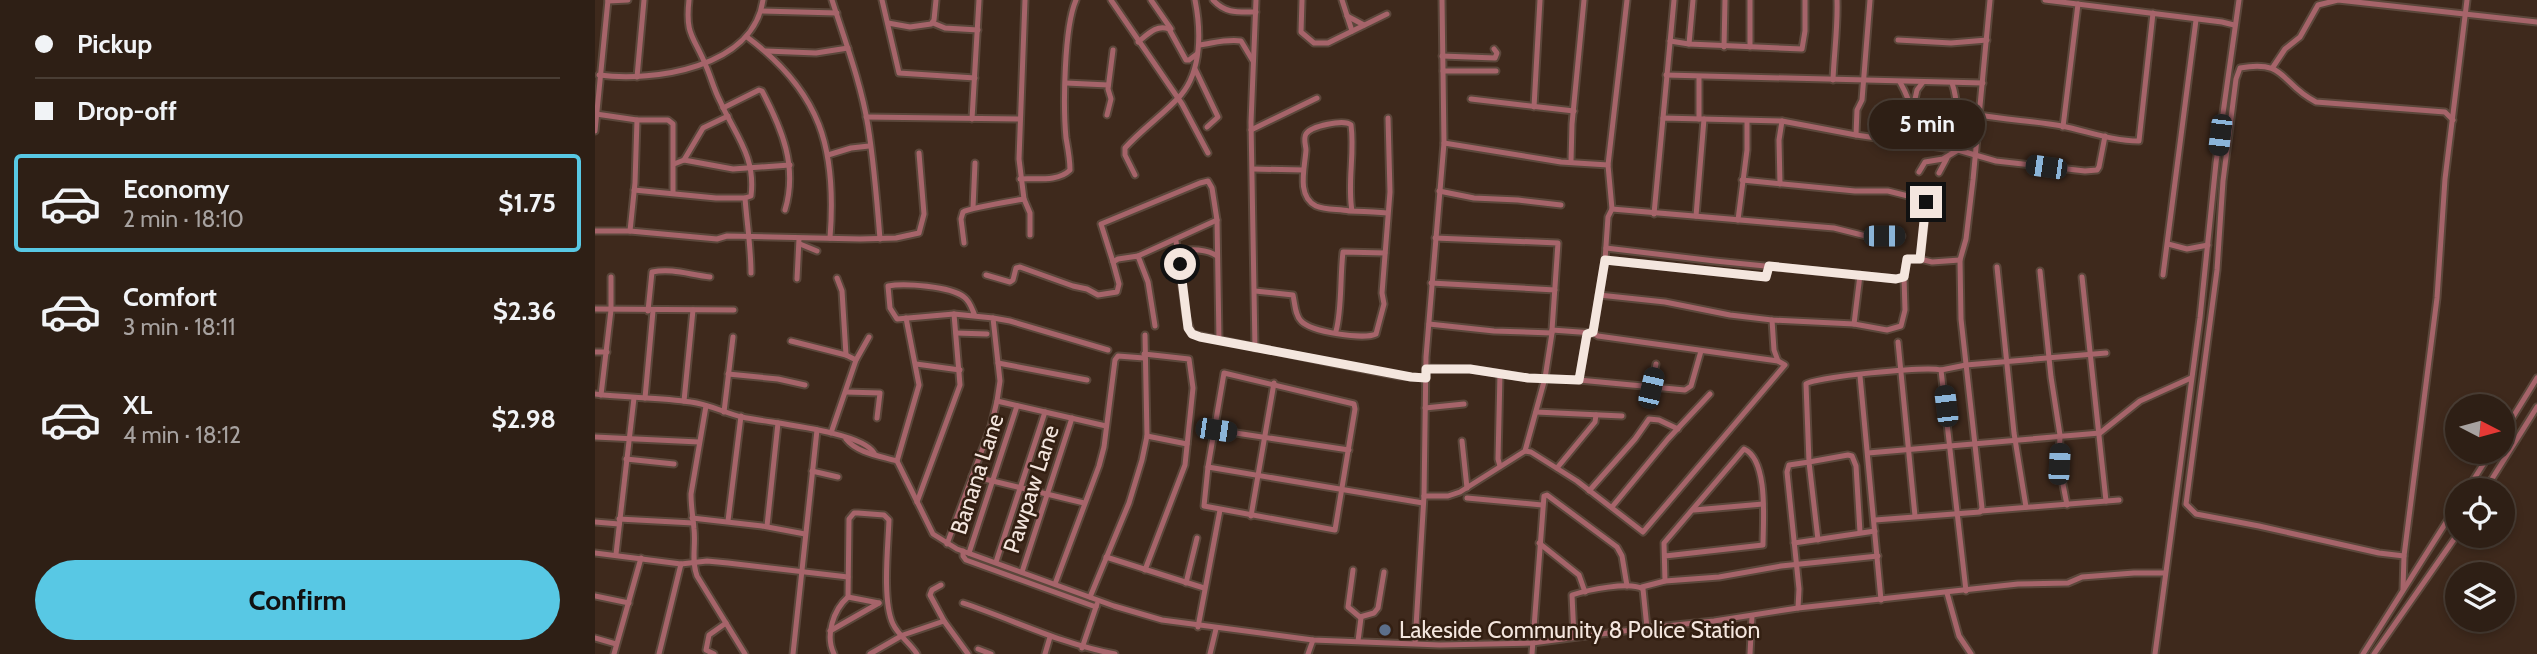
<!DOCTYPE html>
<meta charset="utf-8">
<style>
:root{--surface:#2e1f15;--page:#3a2c22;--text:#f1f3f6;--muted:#a7a2a0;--line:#493d34;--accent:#58c8e4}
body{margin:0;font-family:Cabin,sans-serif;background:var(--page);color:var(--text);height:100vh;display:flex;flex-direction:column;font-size:26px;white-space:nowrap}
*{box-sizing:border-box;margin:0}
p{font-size:23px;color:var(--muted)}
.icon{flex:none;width:38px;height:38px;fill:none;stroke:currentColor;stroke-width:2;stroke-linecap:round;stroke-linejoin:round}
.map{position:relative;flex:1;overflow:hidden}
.side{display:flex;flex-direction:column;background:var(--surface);width:595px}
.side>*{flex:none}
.hud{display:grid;align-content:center;height:154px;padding:0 35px;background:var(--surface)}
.needle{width:46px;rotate:96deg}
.controls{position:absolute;left:1850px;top:394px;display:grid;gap:14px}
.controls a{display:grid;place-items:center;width:70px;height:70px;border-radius:50%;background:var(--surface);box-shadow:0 4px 10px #0003,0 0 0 2px var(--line);font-size:35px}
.end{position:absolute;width:32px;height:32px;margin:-16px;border:9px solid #f4e6de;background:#111;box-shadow:0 0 0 4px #111}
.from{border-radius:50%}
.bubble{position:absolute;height:49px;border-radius:24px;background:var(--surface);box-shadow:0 4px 10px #0003,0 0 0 2px var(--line);font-size:23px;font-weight:800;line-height:49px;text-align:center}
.car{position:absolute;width:21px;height:42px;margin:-21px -10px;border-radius:9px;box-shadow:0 0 5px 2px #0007;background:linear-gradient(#222 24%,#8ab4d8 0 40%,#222 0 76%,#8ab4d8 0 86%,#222 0)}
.hud b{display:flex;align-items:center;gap:24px;height:66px;font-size:26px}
.hud b+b{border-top:2px solid var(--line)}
.hud i{width:18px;height:18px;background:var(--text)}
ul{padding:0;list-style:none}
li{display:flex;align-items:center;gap:21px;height:98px;margin:0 14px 10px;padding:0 21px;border:4px solid transparent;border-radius:7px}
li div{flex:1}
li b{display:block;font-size:26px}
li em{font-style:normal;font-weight:800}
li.current{border-color:var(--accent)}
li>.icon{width:63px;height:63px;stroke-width:1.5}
.action{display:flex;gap:14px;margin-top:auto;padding:14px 35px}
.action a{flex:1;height:80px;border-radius:42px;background:var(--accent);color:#111;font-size:28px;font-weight:800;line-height:80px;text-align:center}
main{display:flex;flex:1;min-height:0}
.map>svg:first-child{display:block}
</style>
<main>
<section class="side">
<div class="hud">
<b><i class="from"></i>Pickup</b>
<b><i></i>Drop-off</b>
</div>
<ul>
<li class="current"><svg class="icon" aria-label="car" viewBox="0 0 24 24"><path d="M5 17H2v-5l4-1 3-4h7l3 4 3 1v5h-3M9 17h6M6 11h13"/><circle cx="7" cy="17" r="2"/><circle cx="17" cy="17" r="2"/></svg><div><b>Economy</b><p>2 min · 18:10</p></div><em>$1.75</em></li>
<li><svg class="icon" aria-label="car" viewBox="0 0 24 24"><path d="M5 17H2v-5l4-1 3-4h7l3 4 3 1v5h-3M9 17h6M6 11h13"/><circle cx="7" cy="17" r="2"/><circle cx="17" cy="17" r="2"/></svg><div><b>Comfort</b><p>3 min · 18:11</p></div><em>$2.36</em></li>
<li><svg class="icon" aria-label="car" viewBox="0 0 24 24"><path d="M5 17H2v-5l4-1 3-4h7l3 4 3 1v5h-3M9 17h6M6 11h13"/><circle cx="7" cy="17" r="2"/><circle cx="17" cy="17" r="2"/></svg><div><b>XL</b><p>4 min · 18:12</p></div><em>$2.98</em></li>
</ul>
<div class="action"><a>Confirm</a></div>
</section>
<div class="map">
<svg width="1942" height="654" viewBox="0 0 1942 654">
<rect width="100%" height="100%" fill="#3e291c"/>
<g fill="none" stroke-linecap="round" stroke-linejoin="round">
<g stroke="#5b473b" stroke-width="9">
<g id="minor">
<path d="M94 0C90 36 99 36 111 66 116 77 119 90 125 101 140 135 161 156 156 196L150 198C152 224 156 248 156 273"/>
<path d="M237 0C250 41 266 83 273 126 279 163 282 201 285 239"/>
<path d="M287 0 304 73 380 78"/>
<path d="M430 0 424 159 429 199 435 213V235"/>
<path d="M516 0 587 104 613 153"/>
<path d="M556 0 576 29"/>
<path d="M618 0C631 14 643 12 661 12"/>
<path d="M707 0 706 32 719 43H733L792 14"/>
<path d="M747 0 757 31"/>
<path d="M1155 0V47"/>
<path d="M1450 0 1627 22 1639 25"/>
<path d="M13 1 33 0"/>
<path d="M166 11 242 13"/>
<path d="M752 16 769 25"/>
<path d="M293 23 315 27 336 24 339 20 341 0"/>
<path d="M338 23 350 28 383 30"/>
<path d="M152 37C226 92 242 149 235 238"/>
<path d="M1303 40 1356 43 1392 40"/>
<path d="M1075 41 1094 44 1207 49 1210 31V0"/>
<path d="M543 42C553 34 562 24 574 29L591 60H594L602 54"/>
<path d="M1094 44 1098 0"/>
<path d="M604 45C619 43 631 39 646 41L658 61"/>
<path d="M1129 47 1130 0"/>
<path d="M171 51 221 53 253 48"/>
<path d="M847 56 900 58 902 53 899 49"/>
<path d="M1678 67 1690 49 1705 37 1723 5 1743 0 1942 22"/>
<path d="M600 69 623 117 612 127"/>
<path d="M848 71H901"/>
<path d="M4 75C59 82 158 68 168 0"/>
<path d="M1071 75 1388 83"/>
<path d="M42 77 49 0"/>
<path d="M1104 77V119"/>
<path d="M1238 80C1239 53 1243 27 1242 0"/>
<path d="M1305 82C1318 106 1321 116 1307 142"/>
<path d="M471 83 513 85"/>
<path d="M876 99 979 111"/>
<path d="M939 107 945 0"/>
<path d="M128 108 164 90 167 91C187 129 203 167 190 210"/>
<path d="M1318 108 1322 90 1328 82"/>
<path d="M1 114 42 120H73L78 124V193"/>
<path d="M512 115 516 99 513 89 518 50"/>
<path d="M1384 115C1412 120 1440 121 1467 126 1492 131 1517 141 1544 141L1558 13"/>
<path d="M271 117 425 119"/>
<path d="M1068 118 1079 0"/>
<path d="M377 119 384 0"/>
<path d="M1468 127 1483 4"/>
<path d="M656 130 722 98"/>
<path d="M0 131 13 0"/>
<path d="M1261 135 1262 110 1267 100 1275 0"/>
<path d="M849 143 966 162 1013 165"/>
<path d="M233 155 256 148 274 146"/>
<path d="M89 160 138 169 195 165"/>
<path d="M976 161 977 124 989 0"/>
<path d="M79 164 89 160 108 128 133 116"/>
<path d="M658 169 708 170"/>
<path d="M1324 172 1330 162 1348 159 1363 150 1356 143C1362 123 1364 103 1357 83"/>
<path d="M1344 173 1352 158"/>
<path d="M540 175 530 155V148C547 129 569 114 586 95 607 70 606 30 600 0"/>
<path d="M425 179C441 178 463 182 475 170 475 159 473 149 471 138 468 107 469 27 481 0"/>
<path d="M1147 180 1260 191H1293L1329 200 1332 203 1325 259 1337 262 1365 260"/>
<path d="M1185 184 1184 140 1187 121"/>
<path d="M39 190 121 198H150"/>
<path d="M844 191 879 198 923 200 966 205"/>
<path d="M378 208 380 163"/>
<path d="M1017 209 1239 228 1271 236H1307"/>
<path d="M757 211C752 182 760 154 756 125 749 119 716 126 711 134 708 139 711 146 711 150 710 167 701 196 721 206 730 210 744 209 754 211 767 211 779 212 792 213"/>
<path d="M1059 214 1068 118 1187 121 1261 135 1363 150 1401 161 1490 171 1502 170 1504 167 1510 136"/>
<path d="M1101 216 1109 119"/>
<path d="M1143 220 1152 150V121"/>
<path d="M0 231H35L122 239 132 236 265 239 301 238 324 233 329 214 324 153"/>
<path d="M35 231 40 183 42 120"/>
<path d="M840 238 963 243 957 330"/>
<path d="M581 241 591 316 597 334 733 362 804 376 831 378"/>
<path d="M369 243 366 219 368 212C374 208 418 201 429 199"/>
<path d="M205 244 222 251"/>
<path d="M1573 244 1592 249 1613 245"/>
<path d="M1011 248 1120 261 1301 279 1309 277 1312 259H1325"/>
<path d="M584 253C593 247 614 250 622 256"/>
<path d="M543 256 622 220"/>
<path d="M1010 260 1171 277 1174 266"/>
<path d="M518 262 506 224 605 183 613 181 617 188 622 220 624 340"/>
<path d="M1402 267 1419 433 1431 507"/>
<path d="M1445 271 1456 377 1465 435 1464 464 1472 505"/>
<path d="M391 275 415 282 418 280 421 268 425 267 478 286 492 289 503 295 522 292 524 284 518 262 523 259 543 256 553 282 560 326"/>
<path d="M1568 275 1601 20"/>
<path d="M1487 277 1511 501"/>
<path d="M242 278 247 291 251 355"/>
<path d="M202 279 204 239"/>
<path d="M836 283 960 290"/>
<path d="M660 291 698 295C700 304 700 315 706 321 716 332 769 340 781 334L789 304 787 293 795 192 793 118"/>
<path d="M1004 295 1070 302 1135 315 1177 320 1259 324 1292 330 1306 326 1310 310 1309 277"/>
<path d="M0 309 139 310"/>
<path d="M53 311 57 272C78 268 95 275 115 277"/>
<path d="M398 318 415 321 513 350"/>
<path d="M1177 320 1179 350 1183 361"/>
<path d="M834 324 899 331 957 333V330L998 333 1003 336 1183 361 1190 365 1048 532 982 481 936 452 930 451"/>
<path d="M1259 324 1265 275"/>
<path d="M741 331C747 310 745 276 748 252L790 253"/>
<path d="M361 333 392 334"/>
<path d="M998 333 1010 260 1013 217 1017 209 1013 165 1032 0"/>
<path d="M196 341 251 355 261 360"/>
<path d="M1303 342 1320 516"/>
<path d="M660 348 656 122 661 0"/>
<path d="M0 352H12"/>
<path d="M549 354 594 359 598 388 590 465 550 570"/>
<path d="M403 363 492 380"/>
<path d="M321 364 365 370"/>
<path d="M831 368 875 369 934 378 984 380 1090 390 1096 386 1106 351"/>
<path d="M1346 370 1371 365 1511 353"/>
<path d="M629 373 759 404 760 409 740 530 609 506 613 467Z"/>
<path d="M133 374 183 379 210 385"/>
<path d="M905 374 903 459 905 466"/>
<path d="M1265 376 1286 600"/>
<path d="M984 380 992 334"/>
<path d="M1056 388 1061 364"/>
<path d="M251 392 285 393 282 418"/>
<path d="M0 394C32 398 64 397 96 402 113 404 130 413 147 417 173 423 267 431 279 453"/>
<path d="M6 395 16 310V277"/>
<path d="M50 398 58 311"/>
<path d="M89 401 98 310"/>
<path d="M402 401 511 426"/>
<path d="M111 406 96 494C96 507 98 517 99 529 101 546 96 560 102 576L150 654"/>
<path d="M830 408 869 404"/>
<path d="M129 412 138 337"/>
<path d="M941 412 1027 416"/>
<path d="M621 430 754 450"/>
<path d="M236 433 261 360 274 337"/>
<path d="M1908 433 1942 378"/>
<path d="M552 436 592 444"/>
<path d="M0 437 104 442"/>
<path d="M251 439C262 453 285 456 302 461L338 534 362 549 519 606 567 620 718 640 845 645 937 643 1052 628 1119 621 1203 608 1423 584 1473 583 1487 577 1539 573H1569"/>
<path d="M867 441 872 488"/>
<path d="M1273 453 1505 433 1545 401 1596 378"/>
<path d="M31 459 79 464"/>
<path d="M302 461 324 385 311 318"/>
<path d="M613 467 828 503"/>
<path d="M962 468 1000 422 1001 415"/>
<path d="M217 471 243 477"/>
<path d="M377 476 489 503"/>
<path d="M1872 490 1896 452"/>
<path d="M1890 490 1942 407"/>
<path d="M994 491 1040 439 1054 419 1064 420 1083 429"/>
<path d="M829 496H853L865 492 930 451 950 378 957 333"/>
<path d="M872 498 947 505"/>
<path d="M322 502 365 385 359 314"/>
<path d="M1017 507 1073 439 1115 394"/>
<path d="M1099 510 1168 504"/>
<path d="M1386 511 1524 500"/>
<path d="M656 516 679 383"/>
<path d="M97 518 167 526 210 534"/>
<path d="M24 519 98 523"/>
<path d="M1280 520 1385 512 1387 508 1366 319 1365 260 1371 239 1378 180 1395 0"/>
<path d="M133 521 146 416"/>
<path d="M0 522 24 524"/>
<path d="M172 526 183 423"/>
<path d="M1223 540 1214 462 1253 455 1257 456 1261 466 1265 532"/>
<path d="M944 543 984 575 990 592"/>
<path d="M1199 543 1280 531"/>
<path d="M352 544 396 426 402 401 405 381 398 318 359 314 302 319 295 308 293 286C309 283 355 286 369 297 375 301 377 309 380 316"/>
<path d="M368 551V556L371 560 501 607"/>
<path d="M0 553 86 564 112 561 133 563 253 577"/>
<path d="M374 553 422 406"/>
<path d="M21 554 39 398"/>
<path d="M1070 556 1168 545C1168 523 1174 460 1149 449L1069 543 1070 581"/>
<path d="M1809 556 1842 298 1850 179 1872 0"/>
<path d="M511 557 609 588"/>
<path d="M401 562 450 412"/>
<path d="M758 570 753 607 766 618 763 641"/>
<path d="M427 572 477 418"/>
<path d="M591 583 602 538"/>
<path d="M460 584 504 466 509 447 520 360 523 356 549 358"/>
<path d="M346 585 337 590 335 595 349 621"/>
<path d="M1047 587 1070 581 1124 577 1186 566 1283 556"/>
<path d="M1808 589 1809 556 1784 553 1664 526 1601 514 1591 504 1622 270 1628 181 1641 79 1645 68C1692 59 1685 84 1721 102L1850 112 1858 120"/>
<path d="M1352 593 1364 636 1376 654"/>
<path d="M0 596 34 603"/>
<path d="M253 597 284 603"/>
<path d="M495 597 534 503 547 460 552 436 550 335"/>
<path d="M368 603C419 620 466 644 520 654"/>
<path d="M1203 608 1204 589 1192 472 1194 465 1214 462 1211 384C1219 377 1332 366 1346 370L1371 591"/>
<path d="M765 617 779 613 783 608 789 572"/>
<path d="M603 627 625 510"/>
<path d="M235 631 284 603"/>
<path d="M979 637 977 595C992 590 1035 581 1048 589L1052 628"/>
<path d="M0 638 21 644"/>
<path d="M820 643 829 496 831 357 849 143 847 0"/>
<path d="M487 648 502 604"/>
<path d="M383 649 396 654"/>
<path d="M19 654 46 558"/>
<path d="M64 654 86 564"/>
<path d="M119 654 111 650 114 635 131 623"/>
<path d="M198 654 222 430"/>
<path d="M239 654C230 636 238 610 253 597L254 519 259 513H263L289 515 294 520C293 547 287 601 298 624 303 635 315 643 322 654"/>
<path d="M275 654 308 635 349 621 373 654"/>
<path d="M450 654 455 637"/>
<path d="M615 654 621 629"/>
<path d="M713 654 718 640"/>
<path d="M937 654 949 496 952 495 1022 547 1027 556 1032 586"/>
<path d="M1155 654 1157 616"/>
<path d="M1560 654 1605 318 1621 163 1644 0"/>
<path d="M1768 654 1862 505"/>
<path d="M1779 654 1862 535"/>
</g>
</g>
<use href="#minor" stroke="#a6646a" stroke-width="5"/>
</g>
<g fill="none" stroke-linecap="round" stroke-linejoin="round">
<path stroke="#f4e6de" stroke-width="9" d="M585 264 593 328 597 334 605 337 816 377 831 378V369H875L933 378 984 380 992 334 998 332 1010 260 1171 277 1174 266 1301 279 1309 277 1312 259H1325L1331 202"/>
</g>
<circle fill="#5c6f8a" stroke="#331f12" stroke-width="2.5" cx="790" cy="630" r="7"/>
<g text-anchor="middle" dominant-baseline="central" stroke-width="5" stroke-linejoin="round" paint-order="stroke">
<g font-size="23" fill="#f4e6de" stroke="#331f12">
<text transform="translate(382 474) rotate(-72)">Banana Lane</text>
<text transform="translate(436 489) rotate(-72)">Pawpaw Lane</text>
</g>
<g font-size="23" fill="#f4e6de" stroke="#331f12" text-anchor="start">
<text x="804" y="630">Lakeside Community 8 Police Station</text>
</g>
</g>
</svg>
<div class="controls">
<a><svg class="needle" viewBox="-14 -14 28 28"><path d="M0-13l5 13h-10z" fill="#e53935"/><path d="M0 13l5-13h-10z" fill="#a7a2a0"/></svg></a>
<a><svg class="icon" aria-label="locate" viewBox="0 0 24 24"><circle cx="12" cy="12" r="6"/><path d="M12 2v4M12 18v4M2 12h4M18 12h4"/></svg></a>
<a><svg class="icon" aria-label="layers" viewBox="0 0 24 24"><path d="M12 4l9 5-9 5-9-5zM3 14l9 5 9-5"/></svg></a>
</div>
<i class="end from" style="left:585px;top:264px"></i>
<i class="end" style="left:1331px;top:202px"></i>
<div class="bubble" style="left:1274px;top:100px;width:116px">5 min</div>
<i class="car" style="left:1625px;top:135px;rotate:187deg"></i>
<i class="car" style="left:1451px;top:167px;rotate:278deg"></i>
<i class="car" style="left:1289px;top:236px;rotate:90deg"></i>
<i class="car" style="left:1056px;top:388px;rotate:13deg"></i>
<i class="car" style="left:1351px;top:406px;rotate:353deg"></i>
<i class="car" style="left:621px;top:430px;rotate:98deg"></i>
<i class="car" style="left:1464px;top:464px;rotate:3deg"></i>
</div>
</main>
